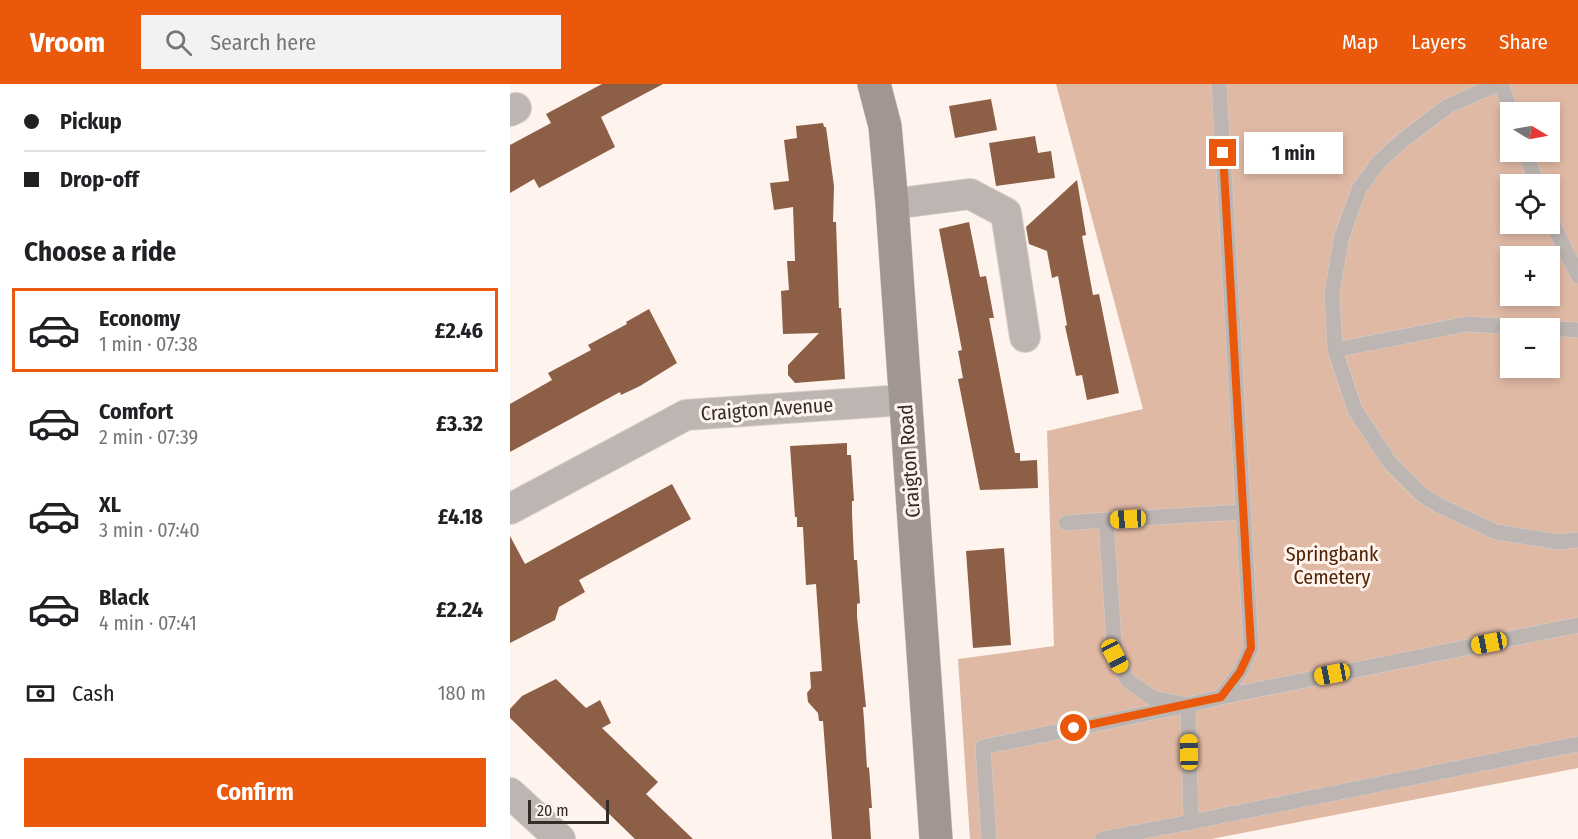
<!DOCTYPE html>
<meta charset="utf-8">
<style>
:root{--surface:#fff;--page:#f2f2f2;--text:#202124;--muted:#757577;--line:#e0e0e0;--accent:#ea580c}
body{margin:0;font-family:"Fira Sans Condensed",sans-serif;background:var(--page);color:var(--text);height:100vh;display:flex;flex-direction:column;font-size:22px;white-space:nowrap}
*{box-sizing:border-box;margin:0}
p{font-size:20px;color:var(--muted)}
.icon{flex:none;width:33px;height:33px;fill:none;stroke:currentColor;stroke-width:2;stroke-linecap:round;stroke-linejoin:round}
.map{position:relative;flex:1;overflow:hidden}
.side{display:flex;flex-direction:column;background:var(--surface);width:510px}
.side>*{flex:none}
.guide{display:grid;align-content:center;height:132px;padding:0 24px;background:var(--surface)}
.needle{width:39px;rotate:100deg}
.controls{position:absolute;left:990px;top:18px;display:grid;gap:12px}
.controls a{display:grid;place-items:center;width:60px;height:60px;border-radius:0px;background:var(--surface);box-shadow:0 3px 9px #0003;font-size:30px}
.scale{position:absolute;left:18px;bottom:15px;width:81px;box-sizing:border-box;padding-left:6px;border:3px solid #332c28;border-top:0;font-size:16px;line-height:21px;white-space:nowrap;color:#332c28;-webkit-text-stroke:4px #fef3ed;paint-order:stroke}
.end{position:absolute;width:27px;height:27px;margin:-14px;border:8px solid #ea580c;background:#fff;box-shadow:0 0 0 3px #fff}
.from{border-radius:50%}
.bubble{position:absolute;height:42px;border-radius:0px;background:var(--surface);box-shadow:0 3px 9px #0003;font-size:20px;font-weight:700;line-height:42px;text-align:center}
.car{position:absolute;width:18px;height:36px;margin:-18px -9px;border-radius:8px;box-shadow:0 0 4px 2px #0007;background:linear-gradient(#f5c518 24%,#345 0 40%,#f5c518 0 76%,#345 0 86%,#f5c518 0)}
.guide b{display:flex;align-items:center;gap:21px;height:57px;font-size:22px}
.guide b+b{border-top:2px solid var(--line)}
.guide i{width:15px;height:15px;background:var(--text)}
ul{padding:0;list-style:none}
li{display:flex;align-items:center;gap:18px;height:84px;margin:0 12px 9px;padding:0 12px;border:3px solid transparent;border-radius:0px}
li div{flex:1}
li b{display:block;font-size:22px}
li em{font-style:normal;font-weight:700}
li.on{border-color:var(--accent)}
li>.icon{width:54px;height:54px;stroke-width:1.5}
h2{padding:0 24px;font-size:27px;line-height:72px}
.pay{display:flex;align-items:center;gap:15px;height:66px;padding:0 24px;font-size:22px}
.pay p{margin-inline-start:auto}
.button{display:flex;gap:12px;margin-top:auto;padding:12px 24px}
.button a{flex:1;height:69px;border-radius:0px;background:var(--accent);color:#fff;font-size:24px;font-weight:700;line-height:69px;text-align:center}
header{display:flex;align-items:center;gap:36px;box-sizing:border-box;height:84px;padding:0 30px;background:var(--accent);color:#fff}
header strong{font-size:28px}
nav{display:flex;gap:33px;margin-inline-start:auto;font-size:21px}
.search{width:420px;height:54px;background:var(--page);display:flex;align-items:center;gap:15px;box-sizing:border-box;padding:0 21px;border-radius:0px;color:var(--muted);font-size:22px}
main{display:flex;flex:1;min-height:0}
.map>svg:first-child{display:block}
</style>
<header>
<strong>Vroom</strong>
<div class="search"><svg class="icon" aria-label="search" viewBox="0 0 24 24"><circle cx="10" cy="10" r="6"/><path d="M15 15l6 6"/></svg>Search here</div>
<nav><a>Map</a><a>Layers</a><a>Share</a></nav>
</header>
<main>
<section class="side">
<div class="guide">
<b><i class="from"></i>Pickup</b>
<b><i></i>Drop-off</b>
</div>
<h2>Choose a ride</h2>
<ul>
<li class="on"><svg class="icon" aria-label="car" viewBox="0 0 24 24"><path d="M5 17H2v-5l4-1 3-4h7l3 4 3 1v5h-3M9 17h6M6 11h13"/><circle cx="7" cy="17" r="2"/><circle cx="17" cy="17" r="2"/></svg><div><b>Economy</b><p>1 min · 07:38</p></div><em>£2.46</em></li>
<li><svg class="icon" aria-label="car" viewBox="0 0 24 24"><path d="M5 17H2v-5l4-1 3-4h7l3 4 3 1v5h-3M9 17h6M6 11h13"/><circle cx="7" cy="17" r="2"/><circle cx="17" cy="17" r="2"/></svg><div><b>Comfort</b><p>2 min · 07:39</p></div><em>£3.32</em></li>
<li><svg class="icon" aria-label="car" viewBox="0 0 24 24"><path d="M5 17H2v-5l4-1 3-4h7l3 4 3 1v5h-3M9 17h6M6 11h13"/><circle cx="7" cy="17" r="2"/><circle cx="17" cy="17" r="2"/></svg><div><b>XL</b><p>3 min · 07:40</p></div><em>£4.18</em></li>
<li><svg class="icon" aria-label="car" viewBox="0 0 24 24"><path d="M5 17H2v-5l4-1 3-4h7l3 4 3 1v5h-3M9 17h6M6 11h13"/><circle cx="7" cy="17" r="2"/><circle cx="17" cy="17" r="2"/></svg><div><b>Black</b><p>4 min · 07:41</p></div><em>£2.24</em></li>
</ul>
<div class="pay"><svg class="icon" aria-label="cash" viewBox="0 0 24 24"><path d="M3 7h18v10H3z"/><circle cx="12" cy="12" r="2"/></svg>Cash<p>180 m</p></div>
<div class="button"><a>Confirm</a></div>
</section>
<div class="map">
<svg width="1068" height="755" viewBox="0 0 1068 755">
<rect width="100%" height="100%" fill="#fef3ed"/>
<path fill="#e0b9a5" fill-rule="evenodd" d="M546 0H1068V684L701 755H460L448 575 544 562 537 347 633 325ZM1000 28H1040V68H1000ZM1000 100H1040V140H1000ZM1000 172H1040V212H1000ZM1000 244H1040V284H1000Z"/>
<g fill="#8c5f46">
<path d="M92 0H153L91 33 105 63 29 104 24 95 0 109V61L41 39 36 30Z"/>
<path d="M481 15 487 46 445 54 439 22Z"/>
<path d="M313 39 314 43H316L324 102 323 138H326L329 224H331L335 295 285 299 278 291V281L309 249 273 250 271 207 279 206 277 177H285L283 123 264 126 260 99 279 97 274 56 287 54 286 42Z"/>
<path d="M525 52 528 69 541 67 545 94 486 102 479 59Z"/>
<path d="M567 96 576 151 572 152 583 211 589 210 609 309 577 316 572 291 566 292 555 242 557 241 548 192 542 194 537 167 519 160 516 143Z"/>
<path d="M459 138 470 193 476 192 484 234H479L505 369H510V377L527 376 528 404 470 406 448 295 453 294 448 267 452 266 429 145Z"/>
<path d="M139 225 167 279 130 302 111 311 110 308 0 368V320L42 296 38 289 81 266 78 261 117 240 116 238Z"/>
<path d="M337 359V371H341L344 417H342V430L344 476H347L350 519 347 520V532L356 623H353L354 636 357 684 359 683 362 724H359L361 755H322L313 637H309L308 629 298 618 297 609 301 604 300 588 312 587 306 500 296 501 293 443H287V433H285L280 362Z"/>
<path d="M162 400 181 435 69 496 75 508 49 523 45 536 0 559V452L15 480Z"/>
<path d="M494 464 501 561 463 564 456 467Z"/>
<path d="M46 595 76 624 90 616 101 639 92 644 148 698 136 710 183 755H125L0 634V625L12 612Z"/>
</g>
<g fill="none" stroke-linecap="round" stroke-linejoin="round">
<g stroke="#d9cfca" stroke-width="16">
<g id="lane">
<path d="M709 0 741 564 730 588 711 613 1068 541"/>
<path d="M988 0 938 22 893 56 869 78 849 105 832 152 822 208 825 266 845 326 880 379 910 409 928 421 986 448 1049 458 1068 456"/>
<path d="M991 0 1001 28"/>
<path d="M1015 68 1027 100"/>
<path d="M1040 134 1068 192"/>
<path d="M825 266 957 240 1068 246"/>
<path d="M556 439 596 436"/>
<path d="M711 613 678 621 643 614 618 597 605 572 596 436 732 428"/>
<path d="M681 738 1068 660"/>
<path d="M479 755 473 663 678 621 681 738 592 755"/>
</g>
</g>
<g stroke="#d9cfca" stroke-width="32">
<g id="street">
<path d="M0 27 6 24"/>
<path d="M382 120 460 110 496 129 515 253"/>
<path d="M0 425 176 331 394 316"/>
<path d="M0 709 50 755"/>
</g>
</g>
<g stroke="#d9cfca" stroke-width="34">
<path id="secondary" d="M364 0 375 42 382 120 426 755"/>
</g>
<use href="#lane" stroke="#bdb5b1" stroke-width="15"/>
<use href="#street" stroke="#bdb5b1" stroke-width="30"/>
<use href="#secondary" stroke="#a19690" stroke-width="33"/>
</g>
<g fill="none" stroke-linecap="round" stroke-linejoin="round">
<path stroke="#ea580c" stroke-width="8" d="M564 644 711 613 730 588 741 564 713 69"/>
</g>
<g text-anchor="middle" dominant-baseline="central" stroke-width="6" stroke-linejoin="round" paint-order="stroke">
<g font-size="20" fill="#332c28" stroke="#fef3ed">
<text transform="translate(257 325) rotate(-4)">Craigton Avenue</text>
<text transform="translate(399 377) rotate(-94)">Craigton Road</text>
</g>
<g font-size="20" fill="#502204" stroke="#fef3ed">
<text x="822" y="470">Springbank<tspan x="822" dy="23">Cemetery</tspan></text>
</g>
</g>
</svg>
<div class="controls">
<a><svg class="needle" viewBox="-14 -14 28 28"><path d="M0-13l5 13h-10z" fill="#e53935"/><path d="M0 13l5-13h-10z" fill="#757577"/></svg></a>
<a><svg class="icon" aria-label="locate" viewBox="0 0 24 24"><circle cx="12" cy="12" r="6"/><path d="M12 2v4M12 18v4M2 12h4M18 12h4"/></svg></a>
<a>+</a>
<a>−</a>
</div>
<div class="scale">20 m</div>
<i class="end from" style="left:564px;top:644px"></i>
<i class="end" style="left:713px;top:69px"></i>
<div class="bubble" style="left:734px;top:48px;width:99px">1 min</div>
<i class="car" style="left:618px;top:435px;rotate:267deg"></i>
<i class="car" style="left:979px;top:559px;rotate:259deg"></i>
<i class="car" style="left:605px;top:572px;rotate:152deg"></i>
<i class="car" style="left:822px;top:590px;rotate:259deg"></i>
<i class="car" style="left:679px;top:668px;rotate:359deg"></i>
</div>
</main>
